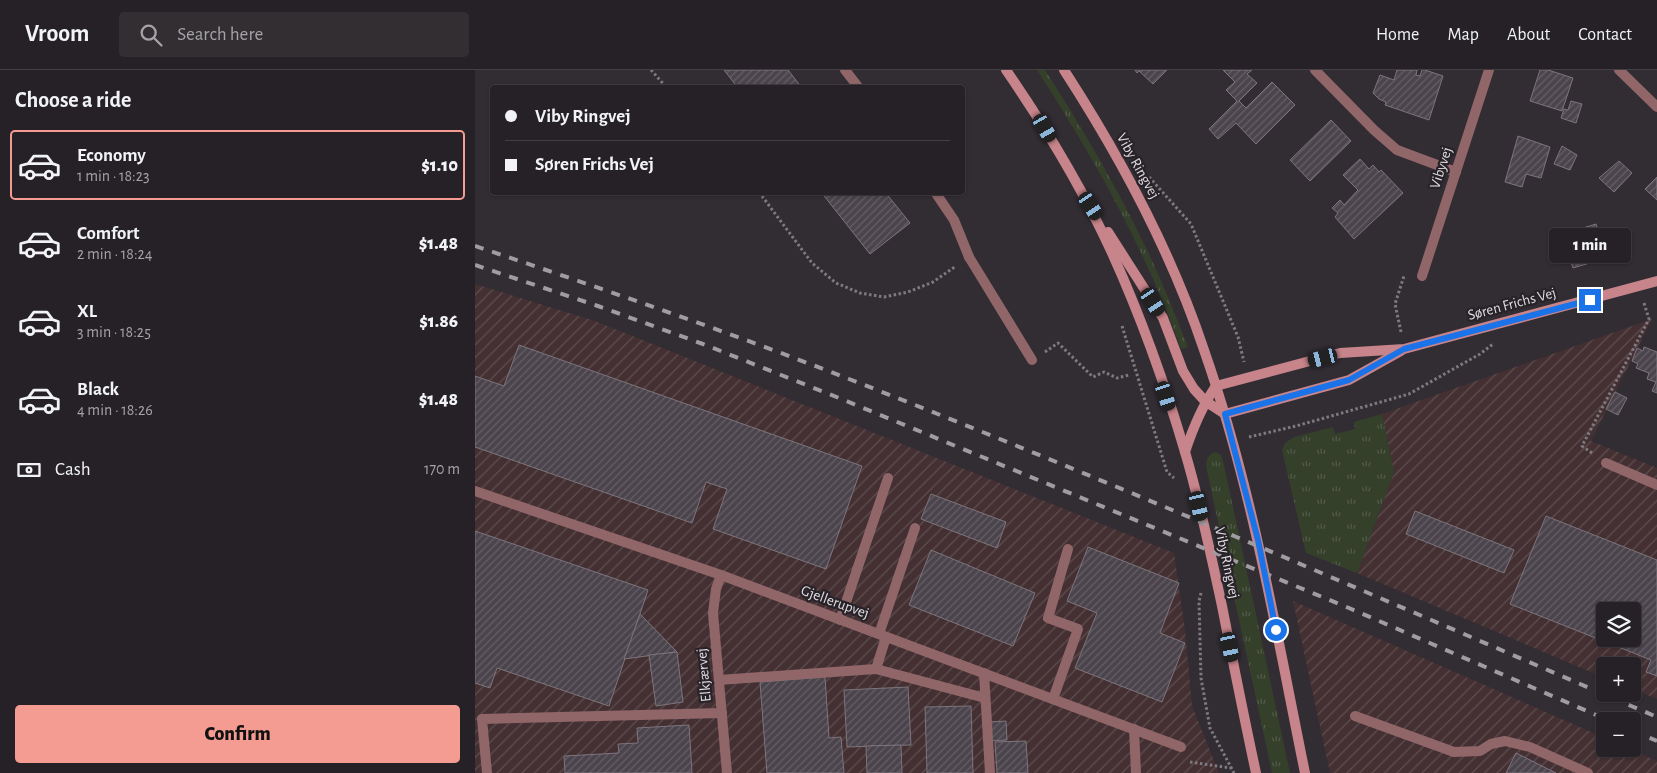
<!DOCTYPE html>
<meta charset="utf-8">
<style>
:root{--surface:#262126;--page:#322e32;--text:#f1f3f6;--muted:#a4a3a7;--line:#423e43;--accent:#f59c92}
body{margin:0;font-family:"Alegreya Sans",sans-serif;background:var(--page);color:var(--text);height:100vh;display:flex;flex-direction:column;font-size:19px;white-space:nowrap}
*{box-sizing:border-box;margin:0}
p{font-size:16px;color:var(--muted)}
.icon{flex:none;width:28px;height:28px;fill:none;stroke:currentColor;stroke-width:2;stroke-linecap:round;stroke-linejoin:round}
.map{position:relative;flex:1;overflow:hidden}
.sheet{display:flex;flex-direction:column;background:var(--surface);width:475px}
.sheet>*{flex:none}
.top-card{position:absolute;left:15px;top:15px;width:475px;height:110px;border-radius:5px;box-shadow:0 1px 4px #0004,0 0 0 1px var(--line);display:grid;align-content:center;height:110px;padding:0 15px;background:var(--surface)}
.fabs{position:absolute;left:1121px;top:532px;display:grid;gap:10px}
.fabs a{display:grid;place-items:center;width:45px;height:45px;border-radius:5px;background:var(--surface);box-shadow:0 1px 4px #0004,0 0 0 1px var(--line);font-size:25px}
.end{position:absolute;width:22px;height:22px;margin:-11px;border:6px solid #1a73e8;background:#fff;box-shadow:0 0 0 2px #fff}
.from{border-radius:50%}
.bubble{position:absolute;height:35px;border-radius:5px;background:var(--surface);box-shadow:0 1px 4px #0004,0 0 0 1px var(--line);font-size:16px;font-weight:800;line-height:35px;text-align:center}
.car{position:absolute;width:15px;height:30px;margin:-15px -8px;border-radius:6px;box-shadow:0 0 4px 1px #0007;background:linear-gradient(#222 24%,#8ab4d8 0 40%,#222 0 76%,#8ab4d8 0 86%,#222 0)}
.top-card b{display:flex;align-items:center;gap:18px;height:48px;font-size:19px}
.top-card b+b{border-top:1px solid var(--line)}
.top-card i{width:12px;height:12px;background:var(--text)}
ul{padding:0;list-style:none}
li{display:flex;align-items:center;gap:15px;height:70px;margin:0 10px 8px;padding:0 5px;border:2px solid transparent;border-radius:5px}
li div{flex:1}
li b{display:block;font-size:19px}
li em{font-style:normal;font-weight:800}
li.current{border-color:var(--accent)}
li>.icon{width:45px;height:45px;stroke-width:1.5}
h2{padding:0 15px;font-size:22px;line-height:60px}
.pay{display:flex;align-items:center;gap:12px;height:55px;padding:0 15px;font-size:19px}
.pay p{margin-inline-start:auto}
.action{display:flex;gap:10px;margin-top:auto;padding:10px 15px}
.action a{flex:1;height:58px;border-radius:5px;background:var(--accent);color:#111;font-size:20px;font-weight:800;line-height:58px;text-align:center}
header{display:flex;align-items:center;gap:30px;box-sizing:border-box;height:70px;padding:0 25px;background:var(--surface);border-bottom:1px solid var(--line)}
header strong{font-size:24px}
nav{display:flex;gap:28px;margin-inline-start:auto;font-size:18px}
.search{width:350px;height:45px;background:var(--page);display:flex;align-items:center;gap:12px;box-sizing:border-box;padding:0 18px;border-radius:5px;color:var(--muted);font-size:19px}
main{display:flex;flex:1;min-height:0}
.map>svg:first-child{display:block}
</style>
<header>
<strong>Vroom</strong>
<div class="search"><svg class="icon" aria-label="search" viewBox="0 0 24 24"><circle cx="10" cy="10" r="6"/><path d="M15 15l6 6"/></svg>Search here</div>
<nav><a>Home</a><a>Map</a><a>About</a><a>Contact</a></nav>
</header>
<main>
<section class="sheet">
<h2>Choose a ride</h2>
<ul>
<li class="current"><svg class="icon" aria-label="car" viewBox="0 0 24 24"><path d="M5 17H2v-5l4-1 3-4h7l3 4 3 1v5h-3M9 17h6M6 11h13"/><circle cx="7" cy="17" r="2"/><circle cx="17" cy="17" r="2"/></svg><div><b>Economy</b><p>1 min · 18:23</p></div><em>$1.10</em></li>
<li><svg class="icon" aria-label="car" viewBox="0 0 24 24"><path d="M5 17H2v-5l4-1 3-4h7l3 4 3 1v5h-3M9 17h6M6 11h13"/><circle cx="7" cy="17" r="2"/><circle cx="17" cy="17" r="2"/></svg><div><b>Comfort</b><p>2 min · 18:24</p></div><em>$1.48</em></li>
<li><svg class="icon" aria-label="car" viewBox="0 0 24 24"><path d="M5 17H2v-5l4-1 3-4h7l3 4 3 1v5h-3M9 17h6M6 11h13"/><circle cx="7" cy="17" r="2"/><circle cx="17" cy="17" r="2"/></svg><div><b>XL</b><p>3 min · 18:25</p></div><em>$1.86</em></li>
<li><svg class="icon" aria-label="car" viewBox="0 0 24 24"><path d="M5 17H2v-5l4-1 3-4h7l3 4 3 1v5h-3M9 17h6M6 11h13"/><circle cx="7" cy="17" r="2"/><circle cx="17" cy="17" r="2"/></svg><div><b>Black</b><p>4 min · 18:26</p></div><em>$1.48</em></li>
</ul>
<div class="pay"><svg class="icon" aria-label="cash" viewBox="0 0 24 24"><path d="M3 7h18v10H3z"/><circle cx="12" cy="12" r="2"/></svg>Cash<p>170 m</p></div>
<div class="action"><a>Confirm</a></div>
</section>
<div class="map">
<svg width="1182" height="703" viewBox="0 0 1182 703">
<defs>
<pattern id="industrial-furrows" width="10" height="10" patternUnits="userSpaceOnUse" patternTransform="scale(1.25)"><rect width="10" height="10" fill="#443032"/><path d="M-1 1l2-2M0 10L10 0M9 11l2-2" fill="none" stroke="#5f4e4f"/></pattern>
<pattern id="grass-tufts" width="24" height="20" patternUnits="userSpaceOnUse" patternTransform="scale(1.25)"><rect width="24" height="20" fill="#35402b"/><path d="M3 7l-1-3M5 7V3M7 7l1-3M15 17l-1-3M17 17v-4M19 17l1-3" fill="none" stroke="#525b49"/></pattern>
<pattern id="building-hatch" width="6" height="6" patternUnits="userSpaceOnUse" patternTransform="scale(1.25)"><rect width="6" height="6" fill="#4b444c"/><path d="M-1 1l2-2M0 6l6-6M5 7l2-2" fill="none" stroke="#655f66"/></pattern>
</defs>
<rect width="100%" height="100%" fill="#322c33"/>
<g fill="url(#industrial-furrows)" fill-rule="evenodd">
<path d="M0 214 120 251 699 483 710 560 717 636 744 703H0Z"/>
<path d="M1177 249 1116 371 1182 398V629L1158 619V596H1130V608L882 503 919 402 907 344ZM1130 541H1158V569H1130Z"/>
<path d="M818 531 1130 668V679H1155L1182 691V703H855Z"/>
</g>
<g fill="url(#grass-tufts)">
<path d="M562 0H570C608 59 643 119 673 182 688 213 700 245 713 277L706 279C671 180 619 88 562 0Z"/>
<path d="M907 344 919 402 882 503 831 483 807 380 810 373 819 367 858 357 860 364 880 359 879 352Z"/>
<path d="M740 382 746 385 749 395 815 703H797L731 396C732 389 732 385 740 382Z"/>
</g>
<g fill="url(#building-hatch)" stroke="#7d757d" fill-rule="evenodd">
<path d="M249 0H313L327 18H263Z"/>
<path d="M660 0H692L678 14 664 1 662 3Z"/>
<path d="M748 0H777L772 4 782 13 764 31 771 38 797 12 820 35 781 74 761 53 743 69 734 59 762 31 751 20 760 12Z"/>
<path d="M922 0H942L941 5 945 6 947 0H950L968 6 954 50 910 35 911 32 904 29 898 23 905 5 919 10Z"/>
<path d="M1065 0H1073L1098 8 1087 41 1055 31Z"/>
<path d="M1096 31 1107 34 1101 53 1086 48 1089 39 1093 40Z"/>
<path d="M856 50 876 71 835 111 815 90Z"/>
<path d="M1043 66 1075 77 1066 108 1051 104 1047 117 1030 112Z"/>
<path d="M1087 76 1102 85 1095 100 1079 94Z"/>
<path d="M885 89 894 99 898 95 904 102 906 100 928 123 879 169 860 147 863 143 857 138 865 130 869 135 883 120 868 105Z"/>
<path d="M1144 91 1157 103 1139 122 1124 108Z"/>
<path d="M1182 107V130L1170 119Z"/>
<path d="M346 122H410L435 153 395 184Z"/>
<path d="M1121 154 1131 188 1098 198 1092 179 1081 182 1078 170 1089 167 1088 164Z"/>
<path d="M44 275 387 396 351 499 238 459 252 419 231 412 217 453 0 377V306L29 316Z"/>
<path d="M1169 277 1182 282V323L1177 321 1181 312 1172 309 1174 303 1161 298 1163 294 1157 291 1162 278 1168 281Z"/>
<path d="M1140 322 1152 328 1143 345 1131 339Z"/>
<path d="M456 424 531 452 522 478 446 449Z"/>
<path d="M940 441 1039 480 1029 503 931 464Z"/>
<path d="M1071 446 1182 490V606L1171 602 1176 590 1035 534ZM1130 541H1158V569H1130Z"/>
<path d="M0 461 173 520 134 636 22 598 15 618 0 613Z"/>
<path d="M613 477 704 513 685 563 710 573 687 632 600 598 622 543 592 531Z"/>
<path d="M456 480 560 523 538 576 434 535Z"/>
<path d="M165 544 202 582 149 589Z"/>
<path d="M202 582 208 632 181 636 174 585Z"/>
<path d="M350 607 354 668 366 667 369 703H292L285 612Z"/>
<path d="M433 617 436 675 372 677 369 620Z"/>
<path d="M496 636 498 703H452L450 637Z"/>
<path d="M531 651 532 670 514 671V652Z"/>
<path d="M214 655 217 703H90L89 686 144 683 143 674 163 673 162 658Z"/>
<path d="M551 671 553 703H522L520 672Z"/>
<path d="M426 675 427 703H392L391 676Z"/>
<path d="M1041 683 1081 703H1031Z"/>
</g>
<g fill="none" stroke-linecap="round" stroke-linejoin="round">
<g stroke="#7f7a80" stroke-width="3" stroke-dasharray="2.5 2.5" stroke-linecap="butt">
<path d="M176 0 192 18"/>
<path d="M674 107 716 154 763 267 769 292"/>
<path d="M284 122 337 193 361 213 385 223 409 227 433 222 458 212 481 196"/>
<path d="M647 256 692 402 699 408"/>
<path d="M926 262 920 234 929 206"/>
<path d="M570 282 583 273 618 307 629 302 642 308 654 305"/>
<path d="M774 367 821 356 934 324 1005 284 1018 274"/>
<path d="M1117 383 1107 376 1174 249 1169 233"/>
<path d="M726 523 724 531 726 608 735 658 759 703"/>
<path d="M715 692 756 698"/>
</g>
<g stroke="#906669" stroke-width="10">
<path d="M494 187 557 290"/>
<path d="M365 550 413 408"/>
<path d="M404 564 440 458"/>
<path d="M401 599 411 567"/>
<path d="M509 603 515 703"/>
<path d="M244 610 401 599 510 628"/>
<path d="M578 629 603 559 573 548 593 479"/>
<path d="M880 646 979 682 1005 681 1016 674 1030 671 1055 677 1113 703"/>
<path d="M659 659 661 703"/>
<path d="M12 703 7 649 247 643"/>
</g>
<g stroke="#906669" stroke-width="10">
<path d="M370 0 384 18"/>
<path d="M840 0 899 60 922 80 981 102"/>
<path d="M1144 0 1182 37"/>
<path d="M460 122 479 150 494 187"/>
<path d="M947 206 1014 0"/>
<path d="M1131 393 1182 415"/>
<path d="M0 421 246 505 706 677"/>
<path d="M246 505 241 519 238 543 252 703"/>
</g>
<g stroke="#c7848a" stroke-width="10">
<path d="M531 0C571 58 608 119 637 183 666 247 690 314 710 382 725 432 736 485 747 536 758 592 769 647 781 703"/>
<path d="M589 0C646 88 696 181 729 280 777 417 801 561 830 703"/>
<path d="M633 162 688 248 708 301 719 319 730 331 750 344 874 310 926 281"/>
<path d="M710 382C718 358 727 336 741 316L865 283 929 279 1182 211"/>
</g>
<g stroke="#a09ca1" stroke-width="4" stroke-dasharray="9 9" stroke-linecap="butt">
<path d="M0 176C125 218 251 261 374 309 646 415 914 532 1182 647"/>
<path d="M0 195 123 236 228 274 364 328 874 538 1135 651"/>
<path d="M1158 661 1182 671"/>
</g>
</g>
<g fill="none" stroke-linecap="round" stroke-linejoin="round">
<path stroke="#1a73e8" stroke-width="6" d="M801 560 783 470 750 344 874 310 929 279 1115 230"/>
</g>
<g text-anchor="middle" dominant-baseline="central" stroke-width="4.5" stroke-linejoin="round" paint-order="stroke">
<g font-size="15" fill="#e1dde1" stroke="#282229">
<text transform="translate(663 96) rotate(61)">Viby Ringvej</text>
<text transform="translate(966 98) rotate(-72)">Vibyvej</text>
<text transform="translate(1037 234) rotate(-15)">Søren Frichs Vej</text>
<text transform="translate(752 493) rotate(78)">Viby Ringvej</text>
<text transform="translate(360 532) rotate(20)">Gjellerupvej</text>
<text transform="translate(229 605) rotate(-95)">Elkjærvej</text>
</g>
</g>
</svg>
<div class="fabs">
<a><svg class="icon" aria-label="layers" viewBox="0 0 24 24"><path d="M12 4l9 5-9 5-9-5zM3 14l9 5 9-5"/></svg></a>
<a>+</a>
<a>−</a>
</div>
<i class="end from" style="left:801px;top:560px"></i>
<i class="end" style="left:1115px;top:230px"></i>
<div class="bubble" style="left:1074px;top:158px;width:82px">1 min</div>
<i class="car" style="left:570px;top:58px;rotate:150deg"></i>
<i class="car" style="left:616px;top:136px;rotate:147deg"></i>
<i class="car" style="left:678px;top:232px;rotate:147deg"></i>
<i class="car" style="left:848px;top:288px;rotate:256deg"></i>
<i class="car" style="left:691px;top:326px;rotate:162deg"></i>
<i class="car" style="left:724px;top:436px;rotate:167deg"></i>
<i class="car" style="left:755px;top:577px;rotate:168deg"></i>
<div class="top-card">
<b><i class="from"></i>Viby Ringvej</b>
<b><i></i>Søren Frichs Vej</b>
</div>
</div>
</main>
